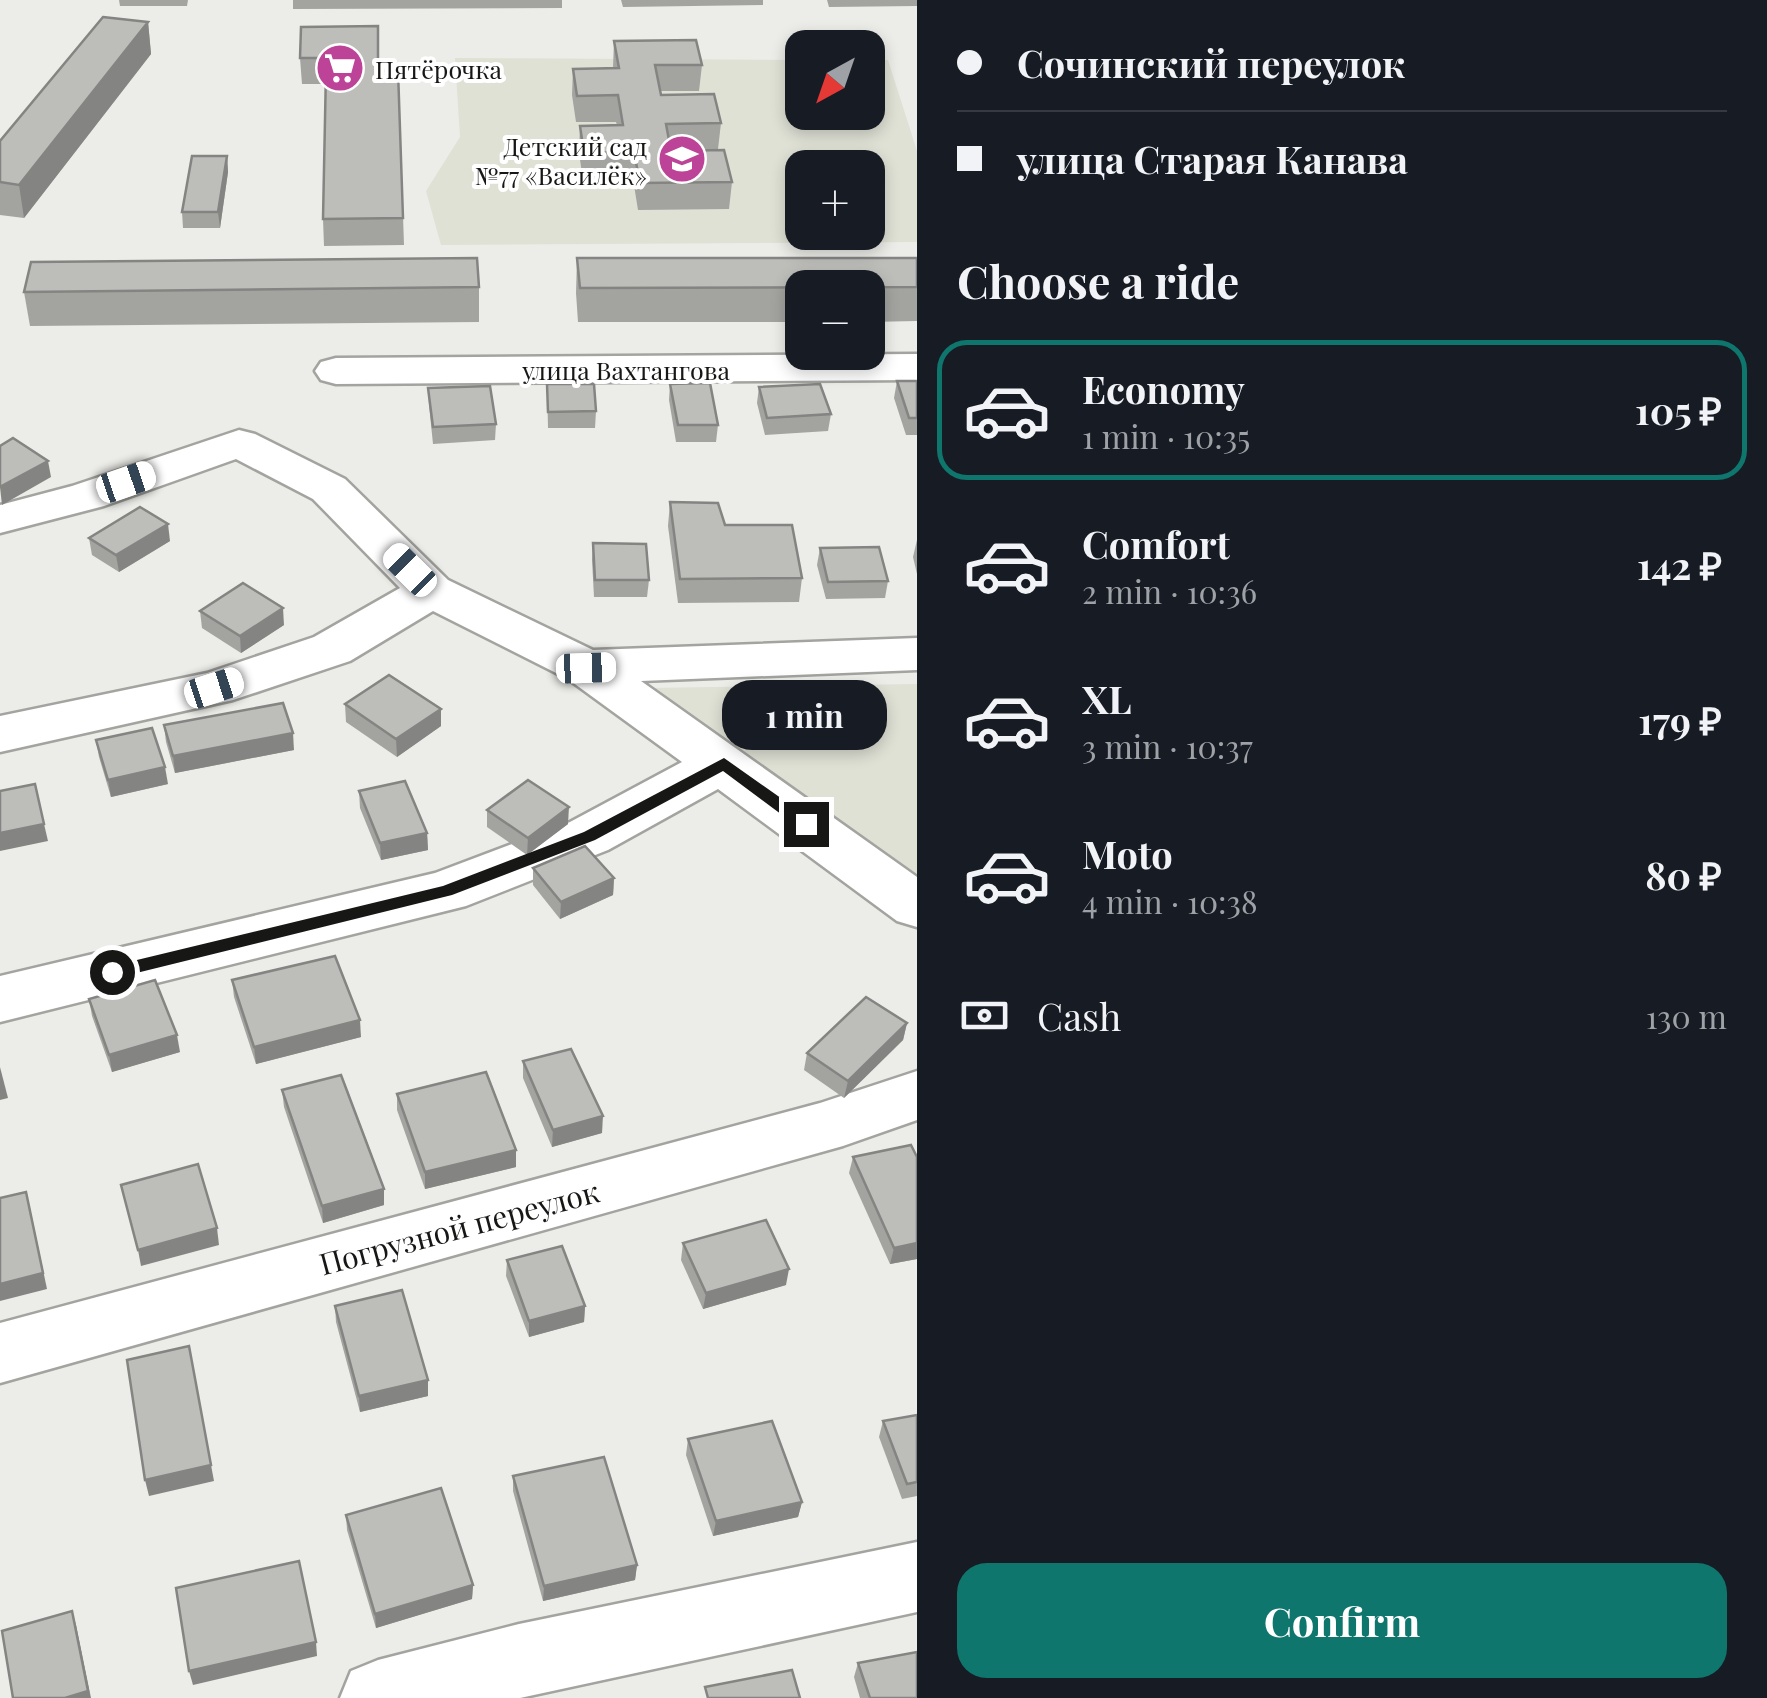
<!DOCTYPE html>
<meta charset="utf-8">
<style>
:root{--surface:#171b24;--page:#20242c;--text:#f1f3f6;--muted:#9ea1a6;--line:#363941;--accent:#0f766e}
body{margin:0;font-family:"Playfair Display",serif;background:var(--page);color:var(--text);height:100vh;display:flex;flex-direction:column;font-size:38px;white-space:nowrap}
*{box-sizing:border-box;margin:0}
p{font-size:32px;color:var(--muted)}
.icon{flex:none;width:55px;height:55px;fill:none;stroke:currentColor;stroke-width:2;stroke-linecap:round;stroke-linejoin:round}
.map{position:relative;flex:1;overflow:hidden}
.details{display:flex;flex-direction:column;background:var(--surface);width:850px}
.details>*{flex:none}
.guide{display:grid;align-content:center;height:220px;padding:0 40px;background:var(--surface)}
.needle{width:65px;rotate:220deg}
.buttons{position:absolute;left:785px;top:30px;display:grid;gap:20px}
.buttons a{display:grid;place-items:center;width:100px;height:100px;border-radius:20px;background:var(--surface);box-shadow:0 5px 15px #0003;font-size:50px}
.end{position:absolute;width:45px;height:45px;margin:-22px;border:12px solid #171715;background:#fff;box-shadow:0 0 0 5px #fff}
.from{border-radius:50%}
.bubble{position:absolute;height:70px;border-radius:30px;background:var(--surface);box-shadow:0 5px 15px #0003;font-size:32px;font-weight:700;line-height:70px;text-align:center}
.car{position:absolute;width:30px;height:60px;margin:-30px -15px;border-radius:12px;box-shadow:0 0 8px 2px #0007;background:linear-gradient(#fff 24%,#345 0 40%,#fff 0 76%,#345 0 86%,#fff 0)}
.guide b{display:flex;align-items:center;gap:35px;height:95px;font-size:38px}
.guide b+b{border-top:2px solid var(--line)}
.guide i{width:25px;height:25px;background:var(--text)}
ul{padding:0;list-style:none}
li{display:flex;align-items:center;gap:30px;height:140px;margin:0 20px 15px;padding:0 20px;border:5px solid transparent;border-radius:30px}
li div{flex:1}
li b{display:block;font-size:38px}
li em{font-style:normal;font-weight:700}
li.selected{border-color:var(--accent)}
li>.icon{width:90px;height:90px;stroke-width:1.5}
h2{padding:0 40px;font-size:45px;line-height:120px}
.pay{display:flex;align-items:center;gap:25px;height:110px;padding:0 40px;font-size:38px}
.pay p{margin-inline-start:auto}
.cta{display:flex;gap:20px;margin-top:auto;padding:20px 40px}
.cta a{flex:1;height:115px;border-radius:30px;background:var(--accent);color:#fff;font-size:40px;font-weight:700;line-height:115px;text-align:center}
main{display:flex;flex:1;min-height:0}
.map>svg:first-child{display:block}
</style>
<main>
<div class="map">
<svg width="917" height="1698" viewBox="0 0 917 1698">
<rect width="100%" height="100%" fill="#ecede8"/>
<g fill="#dfe1d5" fill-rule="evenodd">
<path d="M455 58 802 60V112H868V60H888L917 151V242L441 245 426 191 460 137ZM802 168H868V232H802Z"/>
<path d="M917 684V874L647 688Z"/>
</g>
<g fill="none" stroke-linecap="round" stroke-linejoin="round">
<g stroke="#a3a39f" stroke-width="5">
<g id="minor">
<path d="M917 354V380L336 384 321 380 315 371 321 362 336 358Z"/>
<path d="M239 430 255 434 345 479 448 580 593 650 917 638V670L641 681 917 877V927L897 921 718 789 608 850 466 906 0 1022V976L435 873 570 822 682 762 568 679 433 611 350 661 233 700 0 752V716L207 673 314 637 400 588 313 499 236 459 104 506 0 533V505L72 486Z"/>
<path d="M917 1071V1120L843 1146 0 1383V1323L820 1103Z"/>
<path d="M917 1542V1612L520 1698H340L351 1671 378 1660 519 1624Z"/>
</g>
</g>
<use href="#minor" fill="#fff" fill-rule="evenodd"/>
</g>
<g fill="#a3a3a0">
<path d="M119 0H188L187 6H120Z"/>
<path d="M293 0H562V8L293 9Z"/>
<path d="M621 0H763V5L623 7Z"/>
<path d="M827 0H917V6L829 7Z"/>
<path d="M148 22 151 54 24 218 0 215V141Z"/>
<path d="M301 27 379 71 398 70 404 245 324 246 323 219 326 84H302L300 58Z"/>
<path d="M614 41 702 65 699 91H660L661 95 721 123 718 149 732 182 729 209 638 210 633 179 583 180 579 153 580 126 617 125 616 122H576L572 95 573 69 613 68Z"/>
<path d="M227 156 228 172 220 228H183L182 212Z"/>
<path d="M577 258H917V321L868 322V288H802V322H578L576 293Z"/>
<path d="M479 287V322L30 326 24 292Z"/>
<path d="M897 381H917V435H906L894 398Z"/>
<path d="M547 384 596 411 595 428H548Z"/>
<path d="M670 384 718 425 716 442H676L669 400Z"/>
<path d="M759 387 831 414 828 431 765 435 757 403Z"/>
<path d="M428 388 496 424 495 440 433 444 429 405Z"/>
<path d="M670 502 802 578 799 602 678 603 668 526Z"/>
<path d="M89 538 170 541 119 572 92 555Z"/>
<path d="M917 540V574L913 557Z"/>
<path d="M593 543 649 580 647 597H594L592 560Z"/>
<path d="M820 548 888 581 885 598 826 599 817 565Z"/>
<path d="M200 611 284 625 241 653 202 628Z"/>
<path d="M345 704 441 709V726L397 757 346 722Z"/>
<path d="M164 725 294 750 175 773 166 742Z"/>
<path d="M96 740 168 784 111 797 99 757Z"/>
<path d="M359 791 427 833 428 850 381 860 360 808Z"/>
<path d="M487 810 568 824 527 855 487 827Z"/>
<path d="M533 868 614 878 613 895 560 919 533 885Z"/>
<path d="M232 980 361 1037 256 1064 234 997Z"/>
<path d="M89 999 180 1052 112 1072 92 1016Z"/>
<path d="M907 1023 903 1040 844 1098 804 1070 807 1053Z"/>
<path d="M523 1061 602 1133 552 1147 523 1078Z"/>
<path d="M282 1090 384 1189V1205L323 1223 284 1107Z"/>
<path d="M397 1094 516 1167 425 1189 397 1110Z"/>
<path d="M853 1157H917V1259L890 1264 849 1173Z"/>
<path d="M683 1243 786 1285 703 1309 681 1260Z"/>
<path d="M507 1260 585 1306 584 1322 529 1337 506 1276Z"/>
<path d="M335 1306 428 1380V1396L360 1412 336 1322Z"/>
<path d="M917 1415V1496L902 1499 879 1437 883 1421Z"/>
<path d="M688 1439 802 1502 798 1517 713 1536 686 1455Z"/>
<path d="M513 1476 637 1565 635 1580 543 1601 513 1491Z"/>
<path d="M346 1515 473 1585 472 1599 376 1628 347 1530Z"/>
<path d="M858 1663 917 1698H860L854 1677Z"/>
</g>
<g fill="#848582">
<path d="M148 22 151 54 24 218 19 185Z"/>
<path d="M227 156 228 172 220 228 218 212Z"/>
<path d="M48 461 51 477 2 505 0 487Z"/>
<path d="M168 524 170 541 119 572 116 555Z"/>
<path d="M283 608 284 625 241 653 240 636Z"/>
<path d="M441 709V726L397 757 396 739Z"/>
<path d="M293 733 294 750 175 773 173 756Z"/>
<path d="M165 767 168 784 111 797 108 780Z"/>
<path d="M569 807 568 824 527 855 528 838Z"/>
<path d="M44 824 48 841 0 851V833Z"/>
<path d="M427 833 428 850 381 860 380 843Z"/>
<path d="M614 878 613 895 560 919 561 902Z"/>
<path d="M360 1020 361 1037 256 1064 254 1047Z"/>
<path d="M907 1023 903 1040 844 1098 848 1081Z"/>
<path d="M177 1035 180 1052 112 1072 109 1055Z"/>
<path d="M0 1067 8 1098 0 1100Z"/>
<path d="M603 1116 602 1133 552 1147 553 1130Z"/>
<path d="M516 1150V1167L425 1189V1172Z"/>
<path d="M384 1189V1205L323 1223 322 1206Z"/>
<path d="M30 1208 47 1289 0 1301V1284Z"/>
<path d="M217 1228 219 1245 141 1266 138 1250Z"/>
<path d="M917 1243V1259L890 1264 894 1248Z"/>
<path d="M789 1269 786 1285 703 1309 706 1293Z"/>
<path d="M585 1306 584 1322 529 1337V1321Z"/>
<path d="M428 1380V1396L360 1412 359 1396Z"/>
<path d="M211 1465 214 1481 149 1496 145 1480Z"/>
<path d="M802 1502 798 1517 713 1536 716 1521Z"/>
<path d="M637 1565 635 1580 543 1601 544 1586Z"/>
<path d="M473 1585 472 1599 376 1628 375 1614Z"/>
<path d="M72 1611 76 1625 91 1698H65Z"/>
<path d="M316 1642 317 1656 193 1685 189 1671Z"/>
</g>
<g fill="#bdbeba" stroke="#848582" stroke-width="2.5">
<path d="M103 17 148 22 19 185 0 182V141Z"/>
<path d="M378 26V71L398 70 403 218 323 219 326 70H343L344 58H300L301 27Z"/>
<path d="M696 40 702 65H655L661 95 714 94 721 123 666 124 671 151 724 150 732 182 640 183 634 152 584 153 580 126 623 125 618 95 577 96 573 69 619 68 614 41Z"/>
<path d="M192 156H227L218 212H182Z"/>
<path d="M477 258 479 287 24 292 31 262Z"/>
<path d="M577 258H917V287L580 288Z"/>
<path d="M897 381H917V418H909Z"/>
<path d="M710 383 718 425H678L670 384Z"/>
<path d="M547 384H594L596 411 548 412Z"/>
<path d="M820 384 831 414 767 418 759 387Z"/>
<path d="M490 386 496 424 433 427 428 388Z"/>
<path d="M13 438 48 461 0 487V446Z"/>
<path d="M670 502 718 503 725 525H792L802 578 680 579Z"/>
<path d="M140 507 168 524 116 555 89 538Z"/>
<path d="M593 543 646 544 649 580H595Z"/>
<path d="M879 547 888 581 828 582 820 548Z"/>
<path d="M243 583 283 608 240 636 200 611Z"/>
<path d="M389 675 441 709 396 739 345 704Z"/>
<path d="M283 703 293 733 173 756 164 725Z"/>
<path d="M152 728 165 767 108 780 96 740Z"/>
<path d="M528 780 569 807 528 838 487 810Z"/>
<path d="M405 781 427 833 380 843 359 791Z"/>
<path d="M35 784 44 824 0 833V791Z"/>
<path d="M585 846 614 878 561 902 533 868Z"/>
<path d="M335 956 360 1020 254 1047 232 980Z"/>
<path d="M155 980 177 1035 109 1055 89 999Z"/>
<path d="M866 997 907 1023 848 1081 807 1053Z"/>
<path d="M571 1049 603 1116 553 1130 523 1061Z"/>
<path d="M486 1072 516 1150 425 1172 397 1094Z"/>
<path d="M341 1075 384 1189 322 1206 282 1090Z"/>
<path d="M911 1145 917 1157V1243L894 1248 853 1157Z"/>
<path d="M198 1164 217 1228 138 1250 121 1185Z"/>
<path d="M26 1192 43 1273 0 1284V1198Z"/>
<path d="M766 1220 789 1269 706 1293 683 1243Z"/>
<path d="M562 1246 585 1306 529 1321 507 1260Z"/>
<path d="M402 1290 428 1380 359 1396 335 1306Z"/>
<path d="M189 1346 211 1465 145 1480 127 1360Z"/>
<path d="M917 1415V1482L907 1484 883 1421Z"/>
<path d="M772 1421 802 1502 716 1521 688 1439Z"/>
<path d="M604 1457 637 1565 544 1586 513 1476Z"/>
<path d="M441 1488 473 1585 375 1614 346 1515Z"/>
<path d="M299 1561 316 1642 189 1671 176 1588Z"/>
<path d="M72 1611 88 1691 65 1698H13L2 1631Z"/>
<path d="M917 1652V1698H870L858 1663Z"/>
<path d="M792 1670 800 1698H708L705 1687Z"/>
</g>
<path fill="#171715" d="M724 758 812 820V829H801L723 771 595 840 452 895 112 979 103 972 112 966 443 886 584 832Z"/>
<defs>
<g id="supermarket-disc" transform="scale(2.5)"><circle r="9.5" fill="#bc4397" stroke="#fff"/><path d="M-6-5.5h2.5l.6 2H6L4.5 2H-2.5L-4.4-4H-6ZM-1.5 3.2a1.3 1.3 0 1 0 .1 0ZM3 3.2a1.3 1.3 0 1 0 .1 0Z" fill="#fff"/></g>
<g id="school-disc" transform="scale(2.5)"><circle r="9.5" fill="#bc4397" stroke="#fff"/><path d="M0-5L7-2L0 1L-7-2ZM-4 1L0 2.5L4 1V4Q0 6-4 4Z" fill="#fff"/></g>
</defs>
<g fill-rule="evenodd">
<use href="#supermarket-disc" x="340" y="68"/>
<use href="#school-disc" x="682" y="159"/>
</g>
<g text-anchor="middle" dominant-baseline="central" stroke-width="8" stroke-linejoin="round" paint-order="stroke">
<g font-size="25" fill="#171715" stroke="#fff" text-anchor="start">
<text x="375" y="68">Пятёрочка</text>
<text x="647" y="145" text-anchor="end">Детский сад<tspan x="647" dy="29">№77 «Василёк»</tspan></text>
</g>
<g font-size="25" fill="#171715" stroke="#fff">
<text x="626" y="369">улица Вахтангова</text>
</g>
<g font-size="30" fill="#171715" stroke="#fff">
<text transform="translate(459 1227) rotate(-15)">Погрузной переулок</text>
</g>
</g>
</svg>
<div class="buttons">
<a><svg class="needle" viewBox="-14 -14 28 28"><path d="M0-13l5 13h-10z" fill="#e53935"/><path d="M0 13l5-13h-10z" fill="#9ea1a6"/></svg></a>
<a>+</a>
<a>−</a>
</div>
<i class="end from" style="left:112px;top:972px"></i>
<i class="end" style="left:806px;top:824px"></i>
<div class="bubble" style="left:722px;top:680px;width:165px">1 min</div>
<i class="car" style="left:126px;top:482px;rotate:71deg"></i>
<i class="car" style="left:410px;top:570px;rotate:315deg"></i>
<i class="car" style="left:586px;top:668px;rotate:88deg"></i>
<i class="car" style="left:214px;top:688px;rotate:72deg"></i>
</div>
<section class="details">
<div class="guide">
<b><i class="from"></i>Сочинский переулок</b>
<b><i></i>улица Старая Канава</b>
</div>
<h2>Choose a ride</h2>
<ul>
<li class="selected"><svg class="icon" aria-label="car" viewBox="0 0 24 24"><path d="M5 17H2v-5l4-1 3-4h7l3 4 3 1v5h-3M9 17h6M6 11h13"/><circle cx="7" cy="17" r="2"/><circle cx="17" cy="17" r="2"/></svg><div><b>Economy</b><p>1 min · 10:35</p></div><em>105 ₽</em></li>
<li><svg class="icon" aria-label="car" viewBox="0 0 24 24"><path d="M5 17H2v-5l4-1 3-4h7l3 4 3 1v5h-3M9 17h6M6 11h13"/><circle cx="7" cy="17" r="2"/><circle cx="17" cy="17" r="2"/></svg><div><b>Comfort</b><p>2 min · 10:36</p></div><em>142 ₽</em></li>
<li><svg class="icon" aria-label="car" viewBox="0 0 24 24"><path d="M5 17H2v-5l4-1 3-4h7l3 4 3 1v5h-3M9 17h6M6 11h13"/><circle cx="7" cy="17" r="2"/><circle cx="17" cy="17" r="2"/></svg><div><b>XL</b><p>3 min · 10:37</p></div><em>179 ₽</em></li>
<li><svg class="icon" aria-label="car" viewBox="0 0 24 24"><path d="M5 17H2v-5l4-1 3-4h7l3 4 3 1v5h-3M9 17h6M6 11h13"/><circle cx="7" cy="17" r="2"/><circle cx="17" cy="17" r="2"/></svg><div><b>Moto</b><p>4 min · 10:38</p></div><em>80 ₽</em></li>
</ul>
<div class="pay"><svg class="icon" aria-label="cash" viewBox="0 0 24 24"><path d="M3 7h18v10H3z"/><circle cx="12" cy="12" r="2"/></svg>Cash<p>130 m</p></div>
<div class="cta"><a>Confirm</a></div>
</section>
</main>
